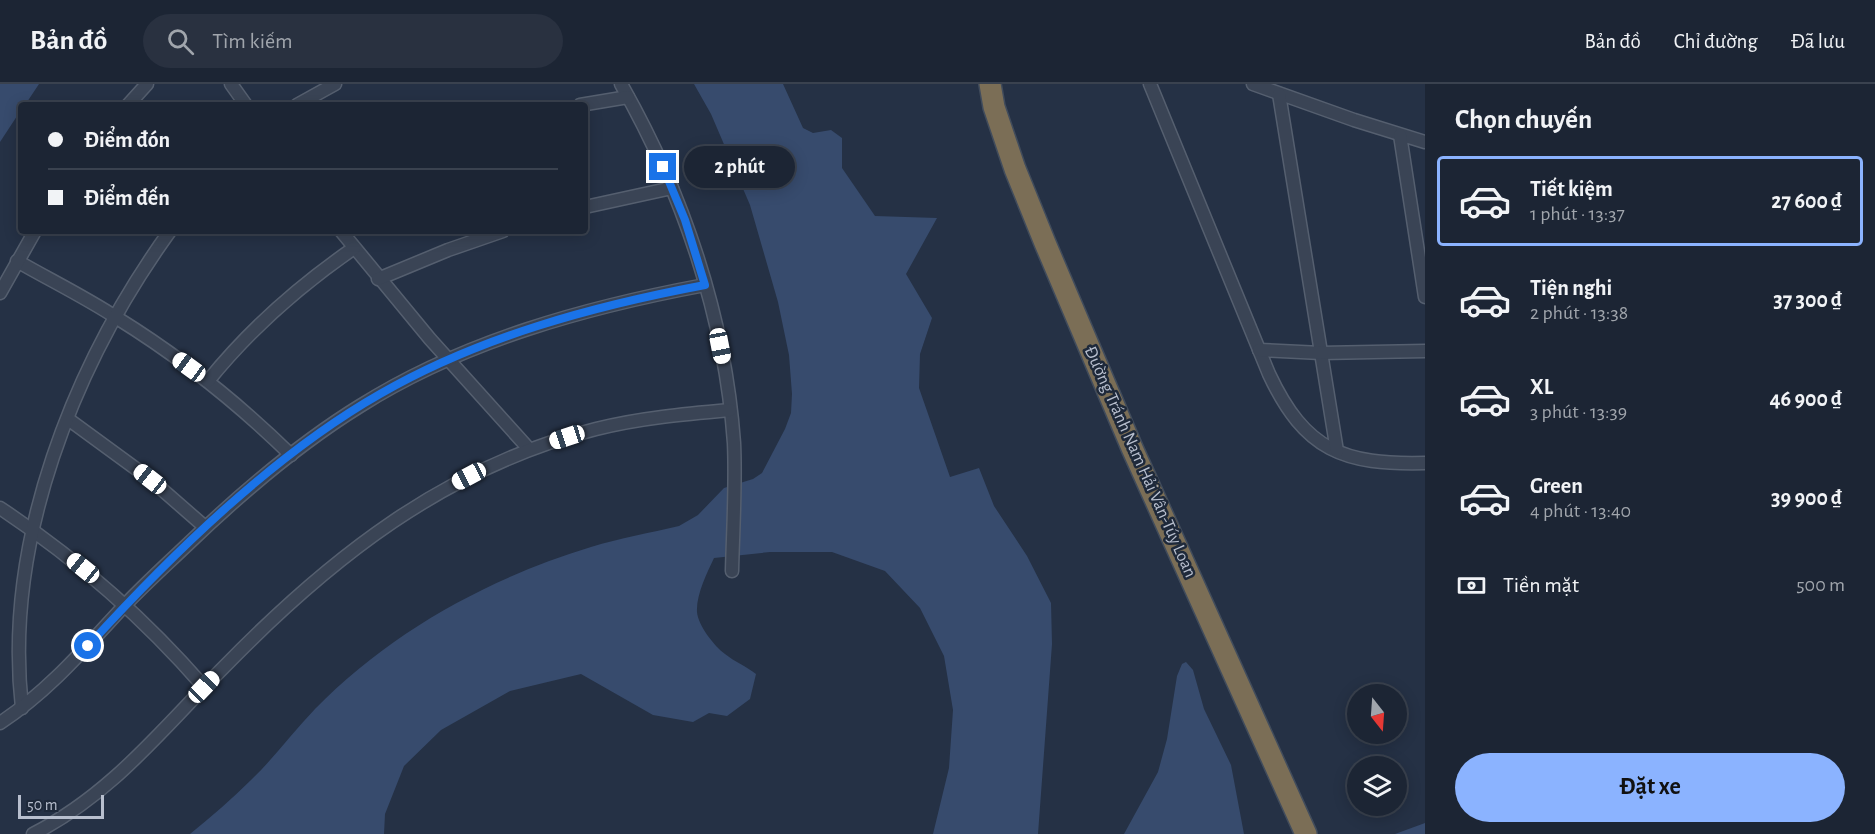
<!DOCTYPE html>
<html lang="vi">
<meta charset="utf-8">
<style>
:root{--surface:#1c2534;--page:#293140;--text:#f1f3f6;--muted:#a0a5ac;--line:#3a424f;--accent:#8bb3ff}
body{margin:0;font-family:"Alegreya Sans",sans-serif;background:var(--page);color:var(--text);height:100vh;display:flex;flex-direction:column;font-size:22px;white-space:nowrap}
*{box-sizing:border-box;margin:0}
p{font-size:20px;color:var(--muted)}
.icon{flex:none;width:33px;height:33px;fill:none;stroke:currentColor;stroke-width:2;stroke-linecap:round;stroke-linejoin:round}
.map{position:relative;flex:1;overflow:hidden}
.sheet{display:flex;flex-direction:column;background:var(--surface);width:450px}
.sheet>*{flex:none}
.guide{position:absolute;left:18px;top:18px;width:570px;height:132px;border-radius:6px;box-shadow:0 3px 15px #0003,0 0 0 2px var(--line);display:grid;align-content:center;height:132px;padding:0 30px;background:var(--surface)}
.needle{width:39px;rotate:163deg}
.buttons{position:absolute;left:1347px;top:600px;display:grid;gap:12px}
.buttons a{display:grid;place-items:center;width:60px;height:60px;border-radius:50%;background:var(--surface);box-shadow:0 3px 15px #0003,0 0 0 2px var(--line);font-size:30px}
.scale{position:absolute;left:18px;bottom:15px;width:86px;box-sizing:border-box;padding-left:6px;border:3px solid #b8bfce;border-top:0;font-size:16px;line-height:21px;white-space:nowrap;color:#b8bfce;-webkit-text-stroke:4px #1e293a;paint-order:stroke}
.end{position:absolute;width:27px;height:27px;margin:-14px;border:8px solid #1a73e8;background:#fff;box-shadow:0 0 0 3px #fff}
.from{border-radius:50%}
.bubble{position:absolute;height:42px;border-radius:21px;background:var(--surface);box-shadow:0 3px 15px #0003,0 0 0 2px var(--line);font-size:20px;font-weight:600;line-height:42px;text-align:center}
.car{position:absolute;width:18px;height:36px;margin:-18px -9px;border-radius:8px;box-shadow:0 0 4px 2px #0007;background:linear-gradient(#fff 24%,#345 0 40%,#fff 0 76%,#345 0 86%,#fff 0)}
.guide b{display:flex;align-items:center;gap:21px;height:57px;font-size:22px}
.guide b+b{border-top:2px solid var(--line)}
.guide i{width:15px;height:15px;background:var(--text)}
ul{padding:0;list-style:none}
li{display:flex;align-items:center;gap:18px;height:90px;margin:0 12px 9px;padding:0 18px;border:3px solid transparent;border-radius:6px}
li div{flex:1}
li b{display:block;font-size:22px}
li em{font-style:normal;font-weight:600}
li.active{border-color:var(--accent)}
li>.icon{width:54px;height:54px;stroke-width:1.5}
h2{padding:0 30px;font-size:27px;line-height:72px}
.pay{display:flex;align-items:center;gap:15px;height:66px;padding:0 30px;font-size:22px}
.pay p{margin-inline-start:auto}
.button{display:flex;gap:12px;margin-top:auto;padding:12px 30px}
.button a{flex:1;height:69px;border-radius:36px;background:var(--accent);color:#111;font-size:24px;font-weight:600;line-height:69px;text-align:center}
header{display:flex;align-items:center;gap:36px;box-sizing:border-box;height:84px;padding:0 30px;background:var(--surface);border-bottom:2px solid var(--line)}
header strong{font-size:28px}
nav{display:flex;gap:33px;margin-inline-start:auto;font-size:21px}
.search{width:420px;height:54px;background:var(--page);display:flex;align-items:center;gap:15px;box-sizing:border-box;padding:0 21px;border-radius:33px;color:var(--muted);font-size:22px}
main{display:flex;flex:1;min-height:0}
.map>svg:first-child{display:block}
</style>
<header>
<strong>Bản đồ</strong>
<div class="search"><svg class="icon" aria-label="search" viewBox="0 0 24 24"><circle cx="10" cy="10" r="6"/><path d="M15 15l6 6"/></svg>Tìm kiếm</div>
<nav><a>Bản đồ</a><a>Chỉ đường</a><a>Đã lưu</a></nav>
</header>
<main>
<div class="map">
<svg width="1425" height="750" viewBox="0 0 1425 750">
<rect width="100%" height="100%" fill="#253145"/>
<g fill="#374b6d">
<path d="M0 0H39L25 21H21V26L0 58Z"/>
<path d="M694 0H783L803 44 813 49 831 46 842 54V84L875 132 937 134 906 190 932 234 920 270 919 304 950 393 979 384 994 422 1027 472 1051 519 1052 560 1038 750H933L949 684 953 626 944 572 920 524 885 487 832 468H770L714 474C707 489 696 511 697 528 698 541 714 562 725 570 735 578 746 582 756 590L750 615 727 632 709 629 693 638 653 631 581 590 510 607 441 646 404 682 385 730 384 750H190C211 733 232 715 251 696 274 674 293 648 315 625 390 548 489 494 591 463 620 454 650 449 679 442L698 431 724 404 753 395 762 389 785 345 791 329 792 310 789 271 778 218 750 121 711 30Z"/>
<path d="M1186 578 1193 586 1204 625 1231 681 1244 750H1124L1158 688 1167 655 1177 592 1182 580Z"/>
<path d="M1425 739V750H1395Z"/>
</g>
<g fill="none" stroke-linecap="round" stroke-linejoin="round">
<g stroke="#555f6f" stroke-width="15">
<g id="street">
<path d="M231 0 246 21"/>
<path d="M621 0C683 109 725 233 734 359 736 401 733 445 732 487"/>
<path d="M1150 0 1269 290C1305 367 1344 381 1425 379"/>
<path d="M1253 0 1354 36 1425 58"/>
<path d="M1279 10 1337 367"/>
<path d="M128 21 147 0"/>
<path d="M297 21 335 0"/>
<path d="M580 21 628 13"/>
<path d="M1400 51 1425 213"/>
<path d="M585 123 672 104"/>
<path d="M341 147 430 255 529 365"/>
<path d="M17 177C50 196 85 213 117 234 180 273 238 319 291 371"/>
<path d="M378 195 448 166 503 147"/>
<path d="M0 209 35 147"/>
<path d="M1259 266 1321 269 1425 267"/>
<path d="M208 297C250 245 299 202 354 164"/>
<path d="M68 335 150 395 205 443"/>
<path d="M0 424C77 475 144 534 204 603"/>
<path d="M22 624C3 458 74 280 170 147"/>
<path d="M0 639C49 607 85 564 125 521 145 500 166 481 187 461 240 410 297 361 360 322 463 257 587 223 705 201"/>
<path d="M33 750C111 711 163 644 223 584 329 475 445 383 596 345 640 334 685 330 730 326"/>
</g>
</g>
<g stroke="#414c5c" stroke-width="24">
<path id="highway" d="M990 0 994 23 1015 85 1045 159 1132 364 1306 750"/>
</g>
<use href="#street" stroke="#3a4455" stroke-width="12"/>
<use href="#highway" stroke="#7b6e56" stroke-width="21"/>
</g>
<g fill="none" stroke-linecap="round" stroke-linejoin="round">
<path stroke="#1a73e8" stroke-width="8" d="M88 562C171 471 273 371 380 310 479 253 593 222 705 201L685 136 663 83"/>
</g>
<g text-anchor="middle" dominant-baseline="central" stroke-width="5" stroke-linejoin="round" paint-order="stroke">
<g font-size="18" fill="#b8bfce" stroke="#1e293a">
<text transform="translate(1140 378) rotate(66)">Đường Tránh Nam Hải Vân-Túy Loan</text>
</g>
</g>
</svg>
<div class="buttons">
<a><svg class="needle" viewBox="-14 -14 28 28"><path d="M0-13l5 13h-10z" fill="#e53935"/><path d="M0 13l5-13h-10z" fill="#a0a5ac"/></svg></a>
<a><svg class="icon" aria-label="layers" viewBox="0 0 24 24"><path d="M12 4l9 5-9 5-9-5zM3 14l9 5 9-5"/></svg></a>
</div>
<div class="scale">50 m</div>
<i class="end from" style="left:88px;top:562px"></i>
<i class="end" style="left:663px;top:83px"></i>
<div class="bubble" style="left:684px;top:62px;width:111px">2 phút</div>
<i class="car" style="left:720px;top:262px;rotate:169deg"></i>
<i class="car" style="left:189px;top:283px;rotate:306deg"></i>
<i class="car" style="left:567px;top:353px;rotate:252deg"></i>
<i class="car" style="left:469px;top:392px;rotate:242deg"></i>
<i class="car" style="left:150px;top:395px;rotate:308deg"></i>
<i class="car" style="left:83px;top:484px;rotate:309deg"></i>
<i class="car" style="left:204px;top:603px;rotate:44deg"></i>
<div class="guide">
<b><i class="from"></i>Điểm đón</b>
<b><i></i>Điểm đến</b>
</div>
</div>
<section class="sheet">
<h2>Chọn chuyến</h2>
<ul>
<li class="active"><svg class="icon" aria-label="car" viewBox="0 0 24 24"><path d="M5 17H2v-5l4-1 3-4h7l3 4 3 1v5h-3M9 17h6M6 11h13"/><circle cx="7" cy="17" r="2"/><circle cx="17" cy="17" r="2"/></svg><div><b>Tiết kiệm</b><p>1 phút · 13:37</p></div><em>27 600 ₫</em></li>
<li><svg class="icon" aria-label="car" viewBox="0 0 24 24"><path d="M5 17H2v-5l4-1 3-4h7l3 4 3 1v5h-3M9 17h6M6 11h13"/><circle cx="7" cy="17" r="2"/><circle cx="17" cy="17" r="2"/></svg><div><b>Tiện nghi</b><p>2 phút · 13:38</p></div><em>37 300 ₫</em></li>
<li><svg class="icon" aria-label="car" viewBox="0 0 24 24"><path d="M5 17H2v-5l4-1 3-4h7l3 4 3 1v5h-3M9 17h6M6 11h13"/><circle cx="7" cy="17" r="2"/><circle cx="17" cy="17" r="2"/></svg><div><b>XL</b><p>3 phút · 13:39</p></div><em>46 900 ₫</em></li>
<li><svg class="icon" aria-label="car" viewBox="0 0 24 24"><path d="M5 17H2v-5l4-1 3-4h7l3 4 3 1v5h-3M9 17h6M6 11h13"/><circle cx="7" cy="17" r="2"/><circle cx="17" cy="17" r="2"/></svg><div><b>Green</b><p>4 phút · 13:40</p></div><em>39 900 ₫</em></li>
</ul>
<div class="pay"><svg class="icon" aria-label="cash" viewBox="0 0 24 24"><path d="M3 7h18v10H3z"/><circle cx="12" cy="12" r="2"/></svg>Tiền mặt<p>500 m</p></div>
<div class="button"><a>Đặt xe</a></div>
</section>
</main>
